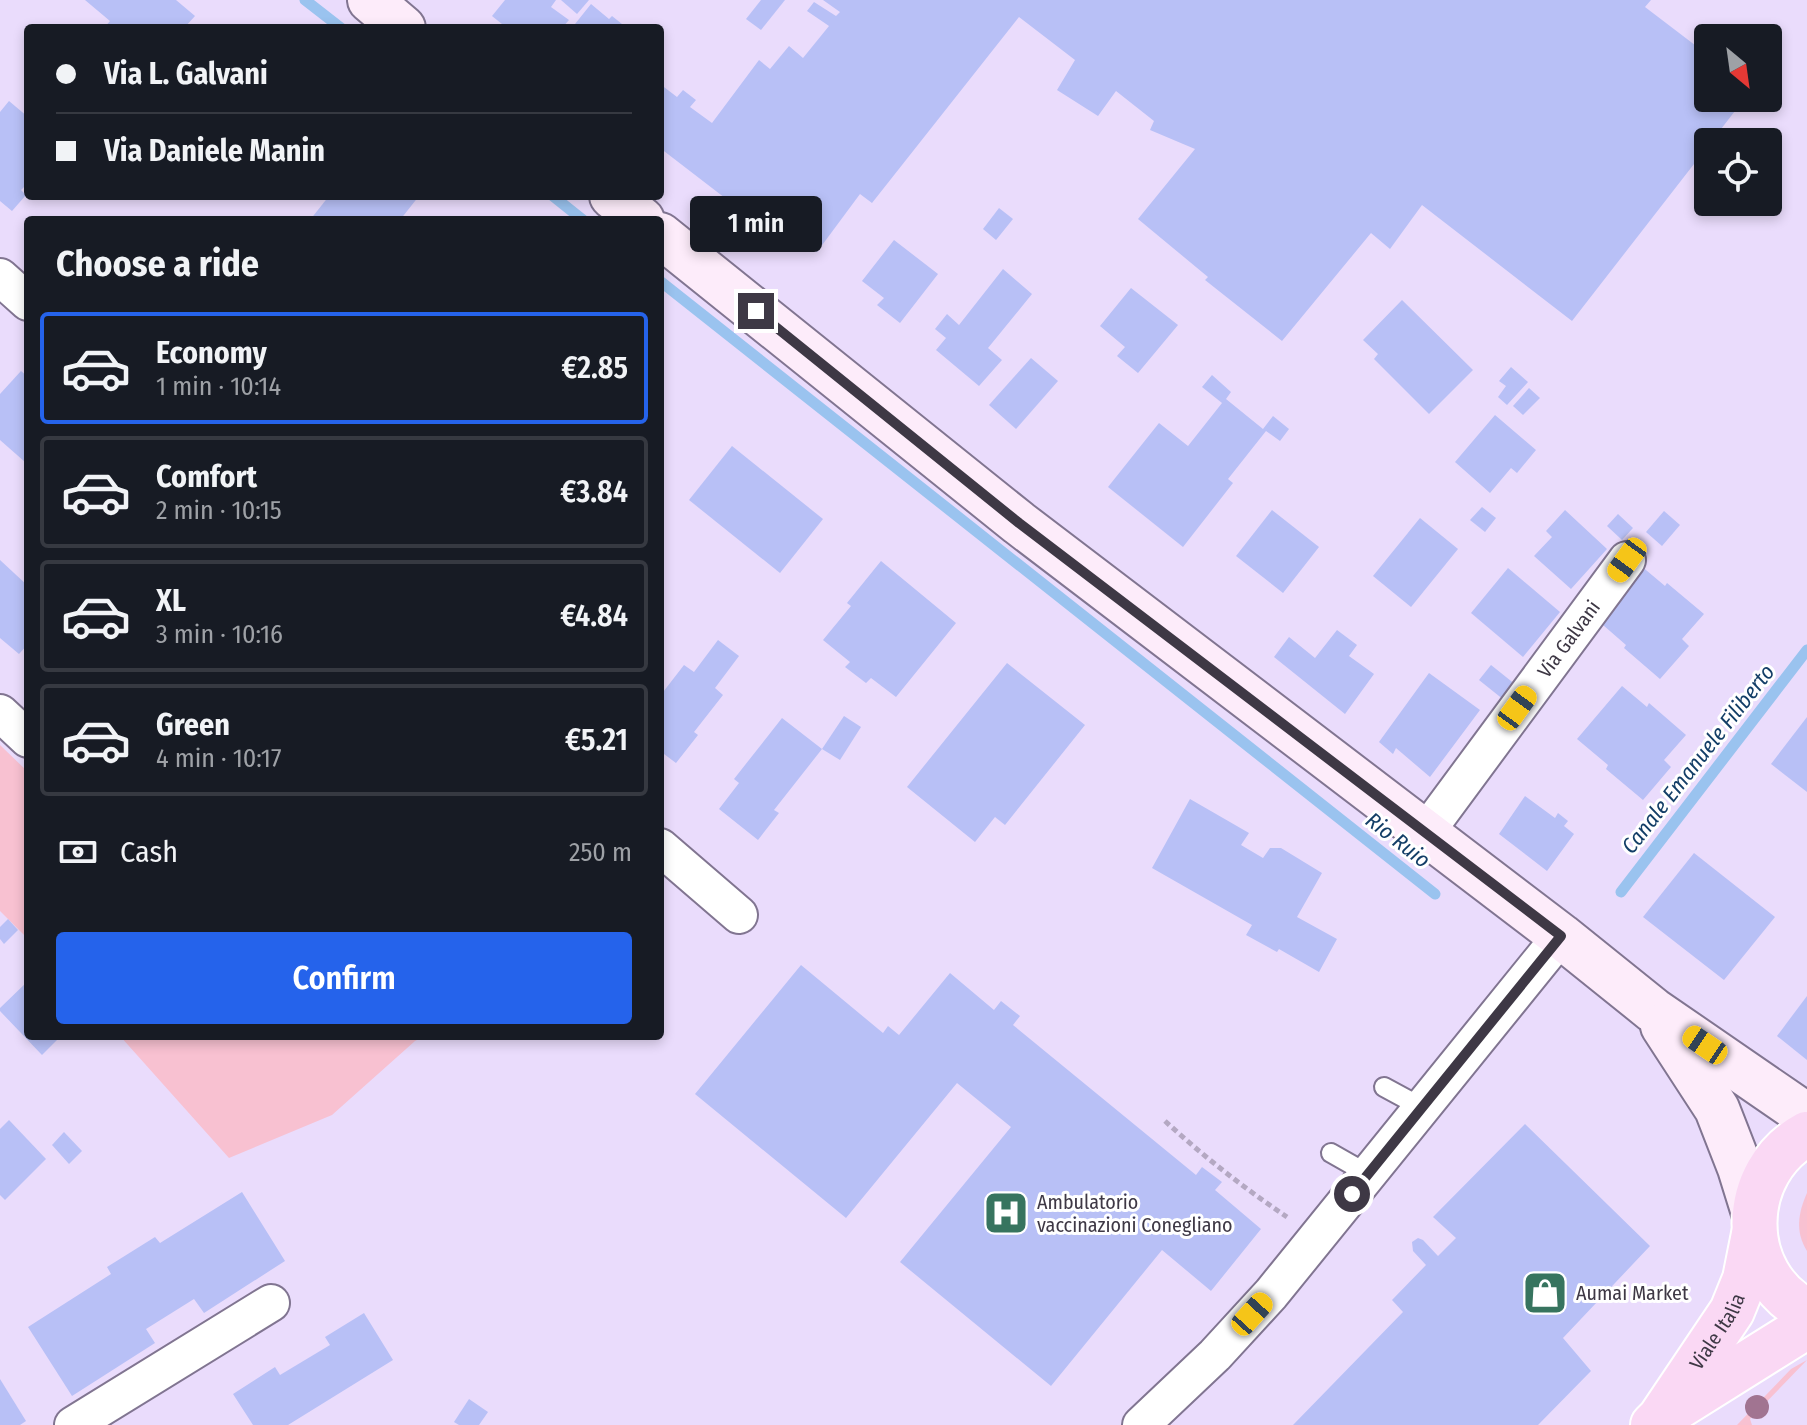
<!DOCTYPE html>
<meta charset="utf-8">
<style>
:root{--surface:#171b24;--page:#242831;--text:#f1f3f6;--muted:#9ea1a6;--line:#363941;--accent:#2563eb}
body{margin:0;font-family:"Fira Sans Condensed",sans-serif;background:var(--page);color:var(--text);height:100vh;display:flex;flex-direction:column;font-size:30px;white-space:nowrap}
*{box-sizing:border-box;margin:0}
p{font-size:26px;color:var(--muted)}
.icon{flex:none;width:44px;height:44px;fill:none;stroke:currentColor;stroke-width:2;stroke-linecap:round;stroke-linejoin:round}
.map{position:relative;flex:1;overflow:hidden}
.sheet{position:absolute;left:24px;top:216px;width:640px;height:824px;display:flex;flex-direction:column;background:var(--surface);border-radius:8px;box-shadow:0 4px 12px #0003}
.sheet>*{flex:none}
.hud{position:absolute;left:24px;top:24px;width:640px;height:176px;border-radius:8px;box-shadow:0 4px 12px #0003;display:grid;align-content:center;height:176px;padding:0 32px;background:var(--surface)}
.needle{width:52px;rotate:151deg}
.controls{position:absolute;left:1694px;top:24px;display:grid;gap:16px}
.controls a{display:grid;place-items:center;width:88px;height:88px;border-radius:8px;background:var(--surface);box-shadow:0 4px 12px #0003;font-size:40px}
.end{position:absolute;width:36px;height:36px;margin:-18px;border:10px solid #3e3845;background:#fff;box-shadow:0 0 0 4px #fff}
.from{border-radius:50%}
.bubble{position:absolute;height:56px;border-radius:8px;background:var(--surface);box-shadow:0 4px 12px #0003;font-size:26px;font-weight:600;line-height:56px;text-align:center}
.car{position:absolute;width:24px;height:48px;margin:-24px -12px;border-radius:10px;box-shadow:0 0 6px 2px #0007;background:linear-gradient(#f5c518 24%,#345 0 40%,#f5c518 0 76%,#345 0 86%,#f5c518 0)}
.hud b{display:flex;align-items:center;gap:28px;height:76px;font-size:30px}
.hud b+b{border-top:2px solid var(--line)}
.hud i{width:20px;height:20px;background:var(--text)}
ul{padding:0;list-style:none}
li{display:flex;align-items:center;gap:24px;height:112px;margin:0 16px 12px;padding:0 16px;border:4px solid var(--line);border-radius:8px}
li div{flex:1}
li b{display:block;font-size:30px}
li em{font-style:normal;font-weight:600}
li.on{border-color:var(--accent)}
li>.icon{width:72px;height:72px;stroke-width:1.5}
h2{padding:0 32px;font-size:36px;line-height:96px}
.pay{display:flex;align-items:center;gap:20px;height:88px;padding:0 32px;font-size:30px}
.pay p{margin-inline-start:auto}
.button{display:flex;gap:16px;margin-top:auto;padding:16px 32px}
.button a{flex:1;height:92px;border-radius:8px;background:var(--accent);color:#fff;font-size:32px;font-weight:600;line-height:92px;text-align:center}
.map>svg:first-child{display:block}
</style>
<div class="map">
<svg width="1807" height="1425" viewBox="0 0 1807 1425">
<rect width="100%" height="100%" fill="#eadcfc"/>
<g fill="#f8c1d1">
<path d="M0 745 28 772V939L0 911Z"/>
<path d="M120 1036H425L415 1041 332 1115 229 1158Z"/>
<path d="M1807 1193V1251C1795 1232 1798 1213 1807 1193Z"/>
<path d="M1807 1360 1750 1419 1752 1425H1737L1791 1369Z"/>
</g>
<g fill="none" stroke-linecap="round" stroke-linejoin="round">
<g stroke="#9ac3ef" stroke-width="11">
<path d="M305 0 341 28"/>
<path d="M553 196 583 220"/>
<path d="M660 281 1435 894"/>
<path d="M1621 892 1807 650"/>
</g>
</g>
<g fill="#b8c0f6">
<path d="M85 0H176L195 16 184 28H104L110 21Z"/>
<path d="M505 0H556L551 7 569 20 562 28H507L492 16Z"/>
<path d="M561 0H589L577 14Z"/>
<path d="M761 0H785L761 30 746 19Z"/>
<path d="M823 0H1651L1645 7 1708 55V98H1745L1711 142H1708V146L1572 321 1422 205 1390 249 1371 233 1282 341 1205 280 1208 277 1138 219 1195 149 1150 130 1154 121 1116 91 1098 116 1057 90 1075 60 1019 17 872 203 860 194 817 252 746 198 738 208 660 148V84L677 97 683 90 696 100 690 107 712 123 759 60 770 69 789 46 803 58 829 26 807 11 814 2 836 16 840 12Z"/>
<path d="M591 4 609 19 612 16 627 28H580L575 24Z"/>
<path d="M9 101 28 117V183L21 190 26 195 12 211 0 201V112Z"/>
<path d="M329 196H419L400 220H310Z"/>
<path d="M999 208 1013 219 996 240 983 229Z"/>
<path d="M894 240 938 274 900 323 877 305 884 298 862 281Z"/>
<path d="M1003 269 1032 294 988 348 1002 360 979 386 936 350 946 338 935 329 947 314 959 325Z"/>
<path d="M1131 288 1178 325 1138 373 1117 356 1125 347 1100 326Z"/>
<path d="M1402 300 1473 370 1429 414 1374 359 1378 354 1363 340Z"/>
<path d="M1031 358 1058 381 1016 429 989 405Z"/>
<path d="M1511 367 1528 382 1507 405 1498 397 1506 386 1499 381Z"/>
<path d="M21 371 28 377V459L25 462 0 440V394Z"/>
<path d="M1212 375 1231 392 1226 399 1263 429 1273 416 1289 429 1280 441 1266 431 1228 479 1233 483 1183 547 1108 487 1159 423 1188 446 1222 403 1202 387Z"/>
<path d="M1529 388 1540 398 1523 415 1513 406Z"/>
<path d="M1495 415 1536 450 1517 473 1511 468 1490 493 1455 462Z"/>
<path d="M732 446 823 519 780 573 689 500Z"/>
<path d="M1482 507 1496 518 1485 532 1470 520Z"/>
<path d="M1272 510 1319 547 1283 593 1236 556Z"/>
<path d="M1565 510 1607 549 1571 589 1534 556 1552 537 1546 531Z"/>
<path d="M1664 511 1680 525 1662 546 1646 532Z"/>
<path d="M1618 514 1633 528 1622 540 1607 526Z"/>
<path d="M1420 518 1458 549 1411 607 1373 576Z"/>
<path d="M0 560 28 586V644L19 654 0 638Z"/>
<path d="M881 561 956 623 896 697 871 678 866 683 845 667 850 662 823 640 851 606 847 603Z"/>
<path d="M1640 565 1665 586 1667 583 1704 614 1682 639 1689 646 1660 679 1624 648 1626 645 1595 618Z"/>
<path d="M1508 568 1560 612 1523 657 1471 613Z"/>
<path d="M1337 630 1357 645 1349 656 1374 674 1345 714 1274 657 1289 637 1315 658Z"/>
<path d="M718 640 739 656 715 688 723 695 694 732 698 735 676 763 660 751V696L684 665 694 672Z"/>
<path d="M1007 663 1085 725 1005 825 995 817 975 842 907 787Z"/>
<path d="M1491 665 1521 689 1509 704 1479 680Z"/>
<path d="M1429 673 1480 710 1430 777 1396 748 1393 754 1379 742Z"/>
<path d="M1622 686 1647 707 1649 703 1686 735 1664 760 1671 767 1643 800 1606 769 1608 765 1577 739Z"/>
<path d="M844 716 861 727 840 760 822 749Z"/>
<path d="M1807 717V792L1771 764Z"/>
<path d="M782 718 822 749 774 810 779 813 758 840 719 809 739 783 734 779Z"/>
<path d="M1525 796 1555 818 1558 813 1568 821 1564 826 1574 834 1547 871 1499 834Z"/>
<path d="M1190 799 1249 833 1241 845 1263 858 1270 848H1281L1322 873 1297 917 1337 939 1319 972 1279 949 1277 952 1246 935 1252 925 1152 868Z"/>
<path d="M1694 853 1775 917 1724 980 1643 917Z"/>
<path d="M8 919 18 930 4 944 0 939V927Z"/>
<path d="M801 965 883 1033 888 1026 899 1035 950 973 994 1010 1001 1001 1020 1016 1013 1025 1196 1175 1202 1167 1222 1182 1215 1190 1261 1229 1211 1291 1162 1250 1051 1386 900 1262 1011 1127 957 1083 846 1218 695 1094Z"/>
<path d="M28 981V1036H61L42 1055 0 1011V1008Z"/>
<path d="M1807 996V1060L1777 1036Z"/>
<path d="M9 1120 46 1159 5 1200 0 1195V1129Z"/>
<path d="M1525 1124 1650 1246 1563 1338 1591 1371 1538 1425H1293L1403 1312 1392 1300 1426 1265 1413 1251 1412 1242 1418 1238 1423 1240 1438 1256 1456 1238 1433 1217Z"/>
<path d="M64 1132 82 1151 69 1164 52 1145Z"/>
<path d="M242 1192 285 1261 204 1313 194 1299 146 1329 155 1343 72 1396 28 1327 111 1274 107 1267 155 1237 160 1243Z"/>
<path d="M364 1313 393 1360 288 1425H253L233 1394 275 1367 280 1375 330 1345 325 1337Z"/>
<path d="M0 1379 26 1421 20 1425H0Z"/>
<path d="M469 1399 488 1412 479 1425H459L454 1422Z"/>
</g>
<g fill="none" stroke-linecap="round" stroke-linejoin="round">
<g stroke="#817591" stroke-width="22">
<g id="service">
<path d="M1384 1087 1421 1107"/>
<path d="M1331 1153 1368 1174"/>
</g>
</g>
<g stroke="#817591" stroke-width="40">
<g id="minor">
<path d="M0 277 28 302"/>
<path d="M0 713 28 739"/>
<path id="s1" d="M1426 832 1627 560"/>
<path d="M660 847 739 915"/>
<path d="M73 1425 271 1303"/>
<path d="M1141 1425 1215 1355 1271 1294 1561 936"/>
</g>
</g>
<g stroke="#817591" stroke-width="48">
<g id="secondary">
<path d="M370 0 403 28"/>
<path d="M612 196 642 220"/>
<path d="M660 235 1019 523 1561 936 1653 1010 1807 1116"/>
<path d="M1663 1026 1717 1109 1740 1168 1754 1213"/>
</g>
</g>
<g stroke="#fff" stroke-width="48">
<g id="primary">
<path d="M1807 1134C1738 1171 1736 1275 1807 1311"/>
<path d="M1676 1408 1807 1326"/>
<path id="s2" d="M1653 1425 1660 1418 1732 1311 1745 1279 1754 1234"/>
</g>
</g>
<path stroke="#b4a8c2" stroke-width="5" stroke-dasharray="6 4" stroke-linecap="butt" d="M1165 1121C1203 1156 1244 1188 1287 1217"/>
<use href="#service" stroke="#fff" stroke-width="18"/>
<use href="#minor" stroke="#fff" stroke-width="36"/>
<use href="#secondary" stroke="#fdecfa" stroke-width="44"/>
<use href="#primary" stroke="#fad8f4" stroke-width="44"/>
</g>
<circle fill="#a17491" cx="1757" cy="1407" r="12"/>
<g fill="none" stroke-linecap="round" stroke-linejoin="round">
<path stroke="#3e3845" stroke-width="10" d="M756 311 1019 523 1561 936 1352 1194"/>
</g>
<defs>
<g id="hospital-square" transform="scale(2.3)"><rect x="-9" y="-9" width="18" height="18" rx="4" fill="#37745f" stroke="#fff"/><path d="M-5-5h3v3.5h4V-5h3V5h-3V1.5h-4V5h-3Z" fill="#fff"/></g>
<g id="shop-square" transform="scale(2.3)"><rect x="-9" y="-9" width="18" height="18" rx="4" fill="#37745f" stroke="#fff"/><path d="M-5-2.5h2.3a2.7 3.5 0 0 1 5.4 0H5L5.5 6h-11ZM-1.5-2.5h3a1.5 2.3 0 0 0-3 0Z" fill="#fff"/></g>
</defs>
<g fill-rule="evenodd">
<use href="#hospital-square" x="1006" y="1213"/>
<use href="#shop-square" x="1545" y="1293"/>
</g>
<g text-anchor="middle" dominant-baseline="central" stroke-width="6" stroke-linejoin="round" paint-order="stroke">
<g font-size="20" fill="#3e3845" stroke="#fff">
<text stroke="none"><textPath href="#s1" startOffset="240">Via Galvani</textPath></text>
<text stroke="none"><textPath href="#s2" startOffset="114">Viale Italia</textPath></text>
</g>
<g font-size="20" fill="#3e3845" stroke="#fff" text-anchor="start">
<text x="1037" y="1202">Ambulatorio<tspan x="1037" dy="23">vaccinazioni Conegliano</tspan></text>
<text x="1576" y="1293">Aumai Market</text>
</g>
<g font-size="22" font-style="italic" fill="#133e67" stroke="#fff">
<text transform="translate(1698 759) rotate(-52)">Canale Emanuele Filiberto</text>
<text transform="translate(1398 840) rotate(38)">Rio Ruio</text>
</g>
</g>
</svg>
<div class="controls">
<a><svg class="needle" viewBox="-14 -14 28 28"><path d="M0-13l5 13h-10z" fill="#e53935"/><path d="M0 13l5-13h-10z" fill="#9ea1a6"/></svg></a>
<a><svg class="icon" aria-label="locate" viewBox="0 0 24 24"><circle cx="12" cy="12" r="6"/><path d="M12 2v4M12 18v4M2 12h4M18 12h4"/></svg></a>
</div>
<i class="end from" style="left:1352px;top:1194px"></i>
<i class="end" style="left:756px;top:311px"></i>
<div class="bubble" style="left:690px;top:196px;width:132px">1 min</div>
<i class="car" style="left:1627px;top:560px;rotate:216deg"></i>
<i class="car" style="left:1517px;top:708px;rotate:36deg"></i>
<i class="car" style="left:1705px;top:1045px;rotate:304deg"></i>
<i class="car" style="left:1252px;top:1314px;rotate:42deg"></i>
<div class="hud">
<b><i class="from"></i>Via L. Galvani</b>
<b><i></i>Via Daniele Manin</b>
</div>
<section class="sheet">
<h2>Choose a ride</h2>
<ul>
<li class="on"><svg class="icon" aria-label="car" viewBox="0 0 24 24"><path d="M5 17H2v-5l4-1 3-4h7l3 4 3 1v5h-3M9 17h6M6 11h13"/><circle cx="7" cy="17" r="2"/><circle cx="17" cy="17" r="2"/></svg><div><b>Economy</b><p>1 min · 10:14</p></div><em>€2.85</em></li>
<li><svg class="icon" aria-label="car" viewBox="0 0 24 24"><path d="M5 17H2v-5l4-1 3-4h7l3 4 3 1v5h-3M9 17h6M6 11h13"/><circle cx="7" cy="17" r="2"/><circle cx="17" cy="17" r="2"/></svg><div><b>Comfort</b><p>2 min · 10:15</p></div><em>€3.84</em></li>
<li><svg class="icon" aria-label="car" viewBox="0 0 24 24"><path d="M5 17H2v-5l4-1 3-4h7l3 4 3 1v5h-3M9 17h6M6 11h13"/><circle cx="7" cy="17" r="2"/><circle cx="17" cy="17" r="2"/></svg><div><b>XL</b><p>3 min · 10:16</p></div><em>€4.84</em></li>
<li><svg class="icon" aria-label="car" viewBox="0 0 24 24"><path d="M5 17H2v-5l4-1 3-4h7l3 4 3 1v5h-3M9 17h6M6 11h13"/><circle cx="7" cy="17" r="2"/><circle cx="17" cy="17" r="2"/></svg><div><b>Green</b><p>4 min · 10:17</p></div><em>€5.21</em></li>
</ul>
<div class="pay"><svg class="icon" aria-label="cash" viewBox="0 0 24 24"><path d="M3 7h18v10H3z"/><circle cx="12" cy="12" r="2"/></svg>Cash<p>250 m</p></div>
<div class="button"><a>Confirm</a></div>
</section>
</div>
